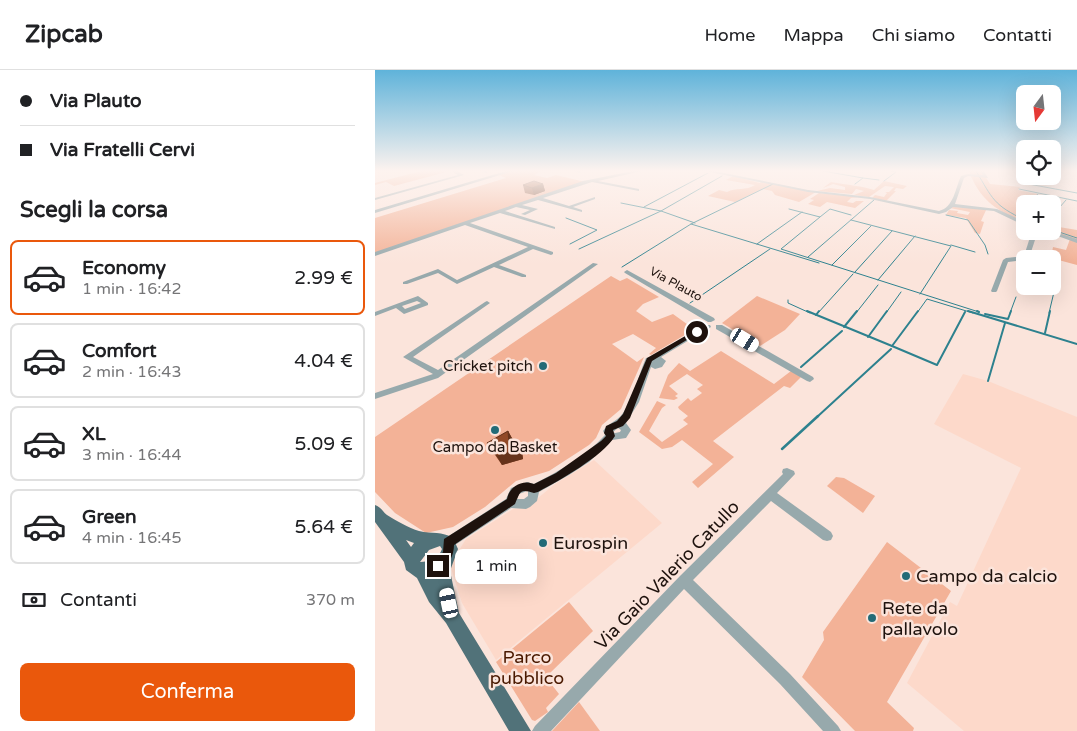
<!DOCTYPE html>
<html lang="it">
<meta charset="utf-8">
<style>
:root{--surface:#fff;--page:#f6f6f6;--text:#202124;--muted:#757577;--line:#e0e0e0;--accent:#ea580c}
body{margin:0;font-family:"Varela Round",sans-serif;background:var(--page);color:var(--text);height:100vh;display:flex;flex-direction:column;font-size:19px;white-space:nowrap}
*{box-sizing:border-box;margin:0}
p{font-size:16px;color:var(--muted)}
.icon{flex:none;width:28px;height:28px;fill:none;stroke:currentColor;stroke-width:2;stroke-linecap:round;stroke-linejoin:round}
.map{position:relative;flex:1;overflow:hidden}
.sheet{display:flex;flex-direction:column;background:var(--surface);width:375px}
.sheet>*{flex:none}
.banner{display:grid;align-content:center;height:110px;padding:0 20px;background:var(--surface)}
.needle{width:32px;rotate:195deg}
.fabs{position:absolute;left:641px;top:15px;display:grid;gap:10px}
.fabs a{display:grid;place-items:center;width:45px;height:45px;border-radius:8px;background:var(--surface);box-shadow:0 5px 20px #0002;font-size:25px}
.end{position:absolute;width:22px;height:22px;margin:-11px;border:6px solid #1e120d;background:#fff;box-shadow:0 0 0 2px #fff}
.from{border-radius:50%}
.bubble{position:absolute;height:35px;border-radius:8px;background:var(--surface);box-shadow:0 5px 20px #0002;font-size:16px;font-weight:600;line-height:35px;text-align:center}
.car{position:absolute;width:15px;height:30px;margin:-15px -8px;border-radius:6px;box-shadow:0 0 4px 1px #0007;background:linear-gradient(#fff 24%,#345 0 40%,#fff 0 76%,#345 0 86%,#fff 0)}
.banner b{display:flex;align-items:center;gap:18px;height:48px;font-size:19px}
.banner b+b{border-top:1px solid var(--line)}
.banner i{width:12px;height:12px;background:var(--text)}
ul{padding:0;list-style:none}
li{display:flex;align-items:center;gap:15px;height:75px;margin:0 10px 8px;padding:0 10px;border:2px solid var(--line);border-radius:8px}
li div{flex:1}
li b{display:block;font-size:19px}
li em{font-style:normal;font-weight:600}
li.selected{border-color:var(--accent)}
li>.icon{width:45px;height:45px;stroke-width:1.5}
h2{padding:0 20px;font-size:22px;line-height:60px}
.pay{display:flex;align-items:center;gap:12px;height:55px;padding:0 20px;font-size:19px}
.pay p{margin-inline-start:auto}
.button{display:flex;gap:10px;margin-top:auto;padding:10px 20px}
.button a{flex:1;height:58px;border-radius:8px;background:var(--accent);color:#fff;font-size:20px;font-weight:600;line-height:58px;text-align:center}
header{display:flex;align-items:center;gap:30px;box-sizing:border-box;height:70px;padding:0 25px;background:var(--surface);border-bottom:1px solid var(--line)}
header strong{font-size:24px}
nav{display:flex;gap:28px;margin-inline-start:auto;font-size:18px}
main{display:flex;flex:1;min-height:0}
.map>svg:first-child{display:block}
</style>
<header>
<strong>Zipcab</strong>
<nav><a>Home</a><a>Mappa</a><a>Chi siamo</a><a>Contatti</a></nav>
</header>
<main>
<section class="sheet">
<div class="banner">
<b><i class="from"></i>Via Plauto</b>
<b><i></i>Via Fratelli Cervi</b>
</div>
<h2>Scegli la corsa</h2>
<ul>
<li class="selected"><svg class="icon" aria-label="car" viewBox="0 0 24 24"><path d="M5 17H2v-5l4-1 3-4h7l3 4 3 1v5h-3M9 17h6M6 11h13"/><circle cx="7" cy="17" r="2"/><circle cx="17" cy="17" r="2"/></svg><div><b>Economy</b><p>1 min · 16:42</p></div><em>2.99 €</em></li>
<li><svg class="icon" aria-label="car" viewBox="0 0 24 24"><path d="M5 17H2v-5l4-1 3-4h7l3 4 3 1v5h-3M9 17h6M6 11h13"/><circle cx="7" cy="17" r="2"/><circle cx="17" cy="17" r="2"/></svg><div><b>Comfort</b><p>2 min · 16:43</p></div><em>4.04 €</em></li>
<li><svg class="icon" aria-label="car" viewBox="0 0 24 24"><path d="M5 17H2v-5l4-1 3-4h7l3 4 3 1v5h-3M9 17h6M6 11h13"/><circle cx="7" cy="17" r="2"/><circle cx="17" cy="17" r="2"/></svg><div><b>XL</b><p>3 min · 16:44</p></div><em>5.09 €</em></li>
<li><svg class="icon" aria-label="car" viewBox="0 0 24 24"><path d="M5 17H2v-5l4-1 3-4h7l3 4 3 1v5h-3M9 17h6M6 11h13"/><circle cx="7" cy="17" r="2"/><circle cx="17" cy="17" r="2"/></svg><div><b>Green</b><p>4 min · 16:45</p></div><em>5.64 €</em></li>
</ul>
<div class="pay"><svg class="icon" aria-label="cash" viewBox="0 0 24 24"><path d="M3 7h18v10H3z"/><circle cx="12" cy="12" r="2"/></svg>Contanti<p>370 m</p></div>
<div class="button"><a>Conferma</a></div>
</section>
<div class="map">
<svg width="702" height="661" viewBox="0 0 702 661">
<rect width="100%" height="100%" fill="#fbe4db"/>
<g fill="#fdd9ca">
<path d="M588 304 613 311 702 347V661H589L532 613 575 532 582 536 646 398 559 354Z"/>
<path d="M219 390 287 453 121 590 87 533 75 495 91 469 138 439 152 437 180 414Z"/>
</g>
<g fill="#f3b297">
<path d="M46 101H75L19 116 11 112 0 115V113Z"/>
<path d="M136 101H166L159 105 172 108 181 105 210 112 0 184V148L131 108 124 105Z"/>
<path d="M594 101H607L615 114 645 117 643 120 663 124 643 141 650 146V154C622 140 605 131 594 101Z"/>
<path d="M358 106 385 113 387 111 441 122 424 132 400 125 397 121 388 119 360 132 333 126 344 120 352 122C361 117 371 121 380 115L351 110Z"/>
<path d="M509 111 532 116 528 119 521 118 519 121H521L511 131 497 128 500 125 509 127 512 123 510 122H514L519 117 510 116 494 127 479 125 489 121 481 119 477 124 442 121 455 118 470 120V117L458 114 448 118 456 112C472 115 488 116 499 120Z"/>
<path d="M444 123 484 127 476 128 472 132 478 133 481 131H489L480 138 452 132 445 137 433 134 439 130 435 129Z"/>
<path d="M578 137 612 138 606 151 609 152 605 164 600 163 591 148 571 145 574 140 583 141 582 143 593 145 595 142 575 138Z"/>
<path d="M678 156 702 160V195L676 188 678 177 691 180 695 169 678 161Z"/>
<path d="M236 206 245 211 252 208 284 227 268 234 261 241 277 252 298 244 316 257 327 251 325 256 276 285 274 284 281 278 258 264 237 274 262 292 269 287 246 339 227 355 221 368 214 375 174 401 141 411 110 437 78 457 51 463 20 443 0 422V367Z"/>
<path d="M382 226 425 244 410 260 385 276 347 253Z"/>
<path d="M346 281 399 314 416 301 426 307 415 318 409 316 338 371 359 387 323 418 317 412 338 394 307 370 297 377 287 379 264 362 282 331 291 335 287 338 274 361 287 372 313 354 308 350 313 346 304 339 303 337 313 328 316 331 327 323 322 319 328 315 312 304 294 316 303 324 300 326 303 328 299 330 284 328 293 305 304 293 315 301Z"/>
<path d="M461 407 469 408 500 426 488 443 452 416Z"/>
<path d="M512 472 576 521 512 632 539 658 538 661H480L427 607 449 570 448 562Z"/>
<path d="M194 532 218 561 174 604 173 610 184 624 171 638 173 642 160 651 157 650 121 592Z"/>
<path d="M204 632 225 661H177Z"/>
</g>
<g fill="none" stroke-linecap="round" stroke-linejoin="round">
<g stroke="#2d818e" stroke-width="1">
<path d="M448 101 488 108 480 114"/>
<path d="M601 101C618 129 618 135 650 150"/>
<path d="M488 108 504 110"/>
<path d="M509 111 521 102 516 101"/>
<path d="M648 113 702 123"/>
<path d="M644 119 702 131"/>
<path d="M246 133 286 141 347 106"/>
<path d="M652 134 663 124"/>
<path d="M269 137 333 103"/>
<path d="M414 139 445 147 406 179 604 242"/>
<path d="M643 142 650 135"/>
<path d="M571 145 593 150 610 175 613 184"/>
<path d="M678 145 691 130"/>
<path d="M445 147 455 139 476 145"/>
<path d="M191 148 222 160 195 174"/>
<path d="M476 150 576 176 545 224"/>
<path d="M316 154 444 193"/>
<path d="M678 160 702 168"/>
<path d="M382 174 427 142"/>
<path d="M576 175 600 182"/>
<path d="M204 179 286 141 320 153"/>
<path d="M433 187 499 130"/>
<path d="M457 195 496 156"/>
<path d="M247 197 316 154 398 114"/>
<path d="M480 202 517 161"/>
<path d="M503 210 540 166"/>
<path d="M413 230V233L435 243"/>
<path d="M315 233 395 179"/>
<path d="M443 243 478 204"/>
<path d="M481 243 503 215"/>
<path d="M511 243 526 222"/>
<path d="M542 243 552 229 598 243"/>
<path d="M635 243 641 227"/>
<path d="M674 243 679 222"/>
</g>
<g stroke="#2d818e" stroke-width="2">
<path d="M432 241 517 276 543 241"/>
<path d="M593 241 702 274"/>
<path d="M602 241 604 242"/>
<path d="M610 244 633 249 636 241"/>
<path d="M441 245 444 241"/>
<path d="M469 257 482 241"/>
<path d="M670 263 675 241"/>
<path d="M493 267 512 241"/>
<path d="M517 276 562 295 590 242"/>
<path d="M426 297 467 261"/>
<path d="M613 311 630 253"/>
<path d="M442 347 516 279"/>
</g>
<path stroke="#2d818e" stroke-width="2.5" d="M407 379 443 346"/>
<g fill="#97a9ac" fill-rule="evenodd">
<path d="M76 101H82L89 105 0 130V128L83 105Z"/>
<path d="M107 101H112L113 102 111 103Z"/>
<path d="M131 101H138L0 143V140Z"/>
<path d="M199 101H205L206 102 204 103Z"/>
<path d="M258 101H267L223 111 264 119V121L217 112 168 128 194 136 220 127V129L198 137 207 140V142L163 130 147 135 163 139 150 145 146 144 155 140 141 137 130 141 180 157V159L125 143 95 153 178 182V184L176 185 158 179 124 195 151 205V207H147L119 197 82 214 63 203 32 214H28V212L63 199 82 210 153 177 90 155 0 186V182L208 111Z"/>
<path d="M330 101H339L433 120 495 127 564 141C579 137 580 119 586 106L593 104 608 105 605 101H609L613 108 593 106 589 108 580 134 622 139 650 152V156L619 141 578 137 571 142 564 144 495 129 433 122Z"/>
<path d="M657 161H663L654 188 650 190 633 192 622 221 621 222H617L616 221 628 190 631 188 649 186Z"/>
<path d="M669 161H677L702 169V173Z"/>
<path d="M218 193 223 194 63 308 0 329V323L58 304 28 287 110 232 112 231 115 233 38 287 63 300Z"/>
<path d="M252 200 339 248 340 250 336 252H333L250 203 249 202Z"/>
<path d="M43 226 53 233V235L29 244 21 238 0 246V242ZM42 231 46 233 30 239 27 236Z"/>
<path d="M329 255H335L336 257 286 287 291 291 287 297 280 299 276 297 264 332 251 353 256 360 251 368 237 370 214 392 194 405 164 422 162 431 155 437 151 439 136 438 77 477 73 478 69 477 67 473 69 469 131 429 136 418 152 412 159 414C184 401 210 387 230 365L228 361C234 352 242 352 248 343 260 326 263 306 271 288L276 287ZM243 358 246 360 245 362 240 363 238 362ZM152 421H153V426L149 429H142L144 424Z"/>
<path d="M341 255H347L438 307 439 309 435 312 432 311 341 259Z"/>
<path d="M412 398 419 401 420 404 402 423 456 462 458 466 456 470 452 471 448 470 396 431 318 510 415 604 463 656 466 661H448L405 614 309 519 176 661H157L160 656 305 506 408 404 407 402 408 399Z"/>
</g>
<path fill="#517279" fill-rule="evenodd" d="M0 435C6 437 7 441 12 445 20 450 34 458 44 461 57 464 67 461 78 468L83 479 75 501 84 543 156 661H134L71 553 54 532 42 508 31 500 29 492 0 452ZM31 470 39 473 36 477ZM65 476 67 479C64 488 54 492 45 492L54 480Z"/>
</g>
<g fill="#7e3f22">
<path d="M168 114 170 121 159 125 150 123 148 115Z"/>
<path d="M133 361 138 370V373L142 372 147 382 148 389 127 395 118 382 112 373Z"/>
</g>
<g fill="#66331b">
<path d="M168 114 170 121 159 125 157 118Z"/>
<path d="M133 361 138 370 139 380 142 372 147 382 148 389 127 395 122 386 134 374Z"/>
</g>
<g fill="#924927" stroke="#66331b">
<path d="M159 111 168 114 157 118 148 115Z"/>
<path d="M133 361 134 374 142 372 143 379 122 386 112 373Z"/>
</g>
<linearGradient id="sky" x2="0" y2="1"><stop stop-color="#5fb3da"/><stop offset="0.52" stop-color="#fdf3ef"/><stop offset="1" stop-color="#fdf3ef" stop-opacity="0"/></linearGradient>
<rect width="702" height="194" fill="url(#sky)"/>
<path fill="#1e120d" d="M319 261 325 262 277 291 255 348 248 356 238 360 240 366C227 387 185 410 163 422L159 423C145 418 145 422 140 434L79 475C79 486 73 497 63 502L59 500 57 496 68 482 69 469 132 429C134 416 148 409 159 414L181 403 226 371 231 366 229 363 231 356 242 351 248 344 272 288Z"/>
<g fill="#236b77" stroke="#fbe4db" stroke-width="2">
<circle cx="168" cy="296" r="5"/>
<circle cx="120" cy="360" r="5"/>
<circle cx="168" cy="473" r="5"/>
<circle cx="531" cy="506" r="5"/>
<circle cx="497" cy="548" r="5"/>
</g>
<g text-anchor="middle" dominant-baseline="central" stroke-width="5" stroke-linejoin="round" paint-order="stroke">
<g font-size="12" fill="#1e120d" stroke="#fbe4db">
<text transform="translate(301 214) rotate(29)">Via Plauto</text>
</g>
<g font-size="15" fill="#1e120d" stroke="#fbe4db" text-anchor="end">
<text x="158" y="296">Cricket pitch</text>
<text x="120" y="377" text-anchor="middle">Campo da Basket</text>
</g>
<g font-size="18" fill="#1e120d" stroke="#fbe4db" text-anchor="start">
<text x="178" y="473">Eurospin</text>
<text x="541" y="506">Campo da calcio</text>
<text x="507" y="538">Rete da<tspan x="507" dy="21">pallavolo</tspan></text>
</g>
<g font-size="18" fill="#1e120d" stroke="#fbe4db">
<text transform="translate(292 505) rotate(-46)">Via Gaio Valerio Catullo</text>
</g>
<g font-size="18" fill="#4a1900" stroke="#fbe4db">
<text x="152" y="587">Parco<tspan x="152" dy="21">pubblico</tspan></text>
</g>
</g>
</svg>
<div class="fabs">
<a><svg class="needle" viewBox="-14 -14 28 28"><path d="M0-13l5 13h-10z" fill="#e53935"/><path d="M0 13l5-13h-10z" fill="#757577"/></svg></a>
<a><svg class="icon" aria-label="locate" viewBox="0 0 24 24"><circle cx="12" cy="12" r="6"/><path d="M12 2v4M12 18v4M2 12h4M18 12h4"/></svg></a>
<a>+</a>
<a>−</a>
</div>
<i class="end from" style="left:322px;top:262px"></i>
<i class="end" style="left:63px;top:496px"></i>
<div class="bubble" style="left:80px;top:479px;width:82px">1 min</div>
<i class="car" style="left:370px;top:270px;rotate:121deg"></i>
<i class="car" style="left:74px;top:533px;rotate:348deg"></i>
</div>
</main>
